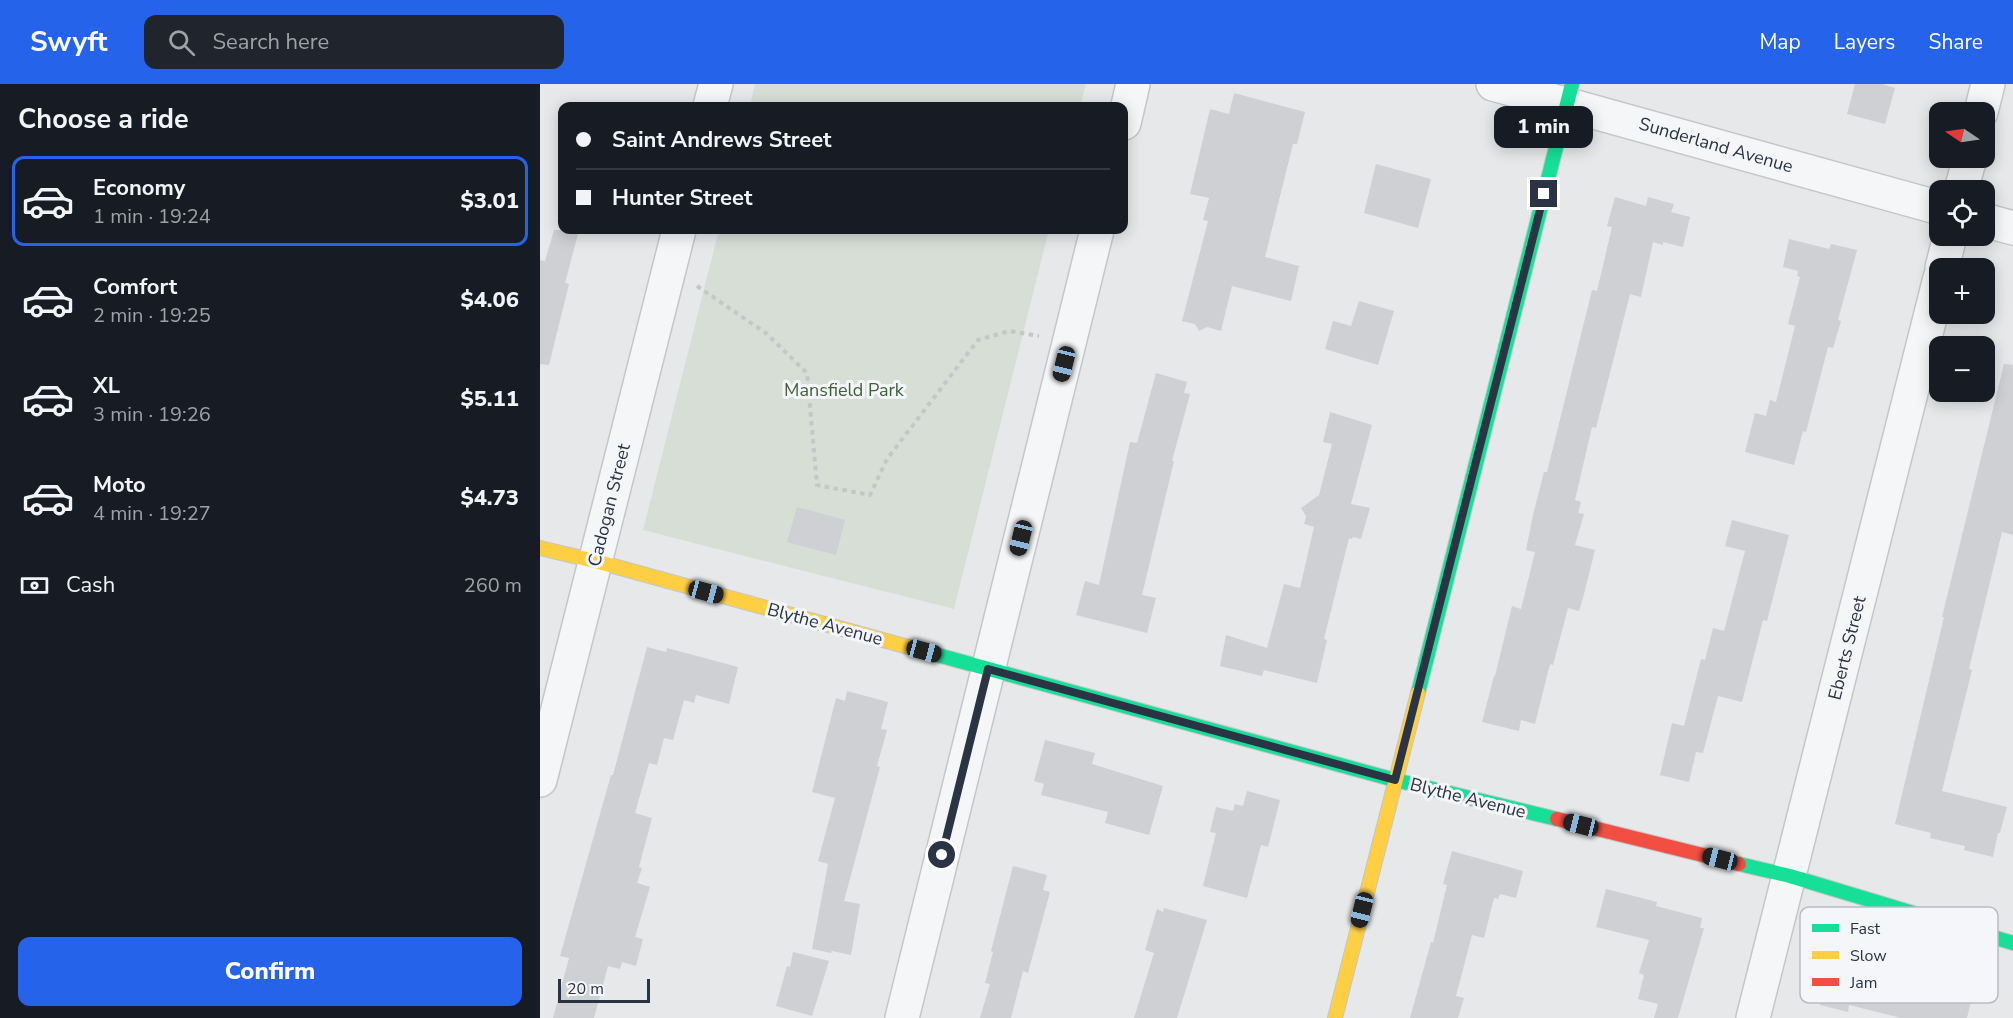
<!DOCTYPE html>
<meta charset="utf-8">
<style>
:root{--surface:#171b24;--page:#20242c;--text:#f1f3f6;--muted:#9ea1a6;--line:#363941;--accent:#2563eb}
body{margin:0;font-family:"Nunito Sans",sans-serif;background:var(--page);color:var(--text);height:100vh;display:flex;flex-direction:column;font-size:22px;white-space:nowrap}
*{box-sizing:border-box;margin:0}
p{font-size:20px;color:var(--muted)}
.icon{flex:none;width:33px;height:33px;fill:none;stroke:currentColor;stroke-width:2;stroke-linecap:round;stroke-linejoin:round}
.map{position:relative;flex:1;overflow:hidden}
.side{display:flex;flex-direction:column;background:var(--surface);width:540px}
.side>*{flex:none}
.top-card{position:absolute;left:18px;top:18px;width:570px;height:132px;border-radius:12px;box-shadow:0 3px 15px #0003;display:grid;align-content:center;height:132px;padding:0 18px;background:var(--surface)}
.needle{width:39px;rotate:283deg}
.tools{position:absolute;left:1389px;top:18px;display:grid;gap:12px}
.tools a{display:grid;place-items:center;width:66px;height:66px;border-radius:12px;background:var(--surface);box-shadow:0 3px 15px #0003;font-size:30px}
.scale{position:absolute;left:18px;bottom:15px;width:92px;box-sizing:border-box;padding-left:6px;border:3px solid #2b3445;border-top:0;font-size:16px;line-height:21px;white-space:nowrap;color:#2b3445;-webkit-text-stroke:4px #f4f6f9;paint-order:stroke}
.end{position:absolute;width:27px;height:27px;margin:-14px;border:8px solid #2b3445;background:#fff;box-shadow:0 0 0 3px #fff}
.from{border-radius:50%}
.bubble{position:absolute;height:42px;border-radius:12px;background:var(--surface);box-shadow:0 3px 15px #0003;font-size:20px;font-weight:800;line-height:42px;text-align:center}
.car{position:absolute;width:18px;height:36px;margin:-18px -9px;border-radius:8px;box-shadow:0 0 4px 2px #0007;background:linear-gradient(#222 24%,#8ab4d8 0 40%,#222 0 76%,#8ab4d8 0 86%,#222 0)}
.top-card b{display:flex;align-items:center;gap:21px;height:57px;font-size:22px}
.top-card b+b{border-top:2px solid var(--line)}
.top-card i{width:15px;height:15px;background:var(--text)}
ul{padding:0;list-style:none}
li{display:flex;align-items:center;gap:18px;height:90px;margin:0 12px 9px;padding:0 6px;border:3px solid transparent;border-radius:12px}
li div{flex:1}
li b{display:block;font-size:22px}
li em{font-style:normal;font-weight:800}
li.on{border-color:var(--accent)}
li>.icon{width:54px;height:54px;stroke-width:1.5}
h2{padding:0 18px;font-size:27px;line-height:72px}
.pay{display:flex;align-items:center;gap:15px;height:66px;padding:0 18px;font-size:22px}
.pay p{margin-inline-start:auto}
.action{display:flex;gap:12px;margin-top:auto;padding:12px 18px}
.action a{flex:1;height:69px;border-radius:12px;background:var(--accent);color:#fff;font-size:24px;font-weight:800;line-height:69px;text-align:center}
header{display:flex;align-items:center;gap:36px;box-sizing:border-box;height:84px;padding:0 30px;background:var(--accent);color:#fff}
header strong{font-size:28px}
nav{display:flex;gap:33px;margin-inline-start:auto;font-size:21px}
.search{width:420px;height:54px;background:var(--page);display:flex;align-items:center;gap:15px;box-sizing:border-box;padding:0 21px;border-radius:12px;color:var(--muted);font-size:22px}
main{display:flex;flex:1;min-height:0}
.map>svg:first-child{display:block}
</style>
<header>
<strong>Swyft</strong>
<div class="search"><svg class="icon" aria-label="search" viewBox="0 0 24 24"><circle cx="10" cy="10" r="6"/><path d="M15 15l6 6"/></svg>Search here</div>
<nav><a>Map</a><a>Layers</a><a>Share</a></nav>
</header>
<main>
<section class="side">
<h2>Choose a ride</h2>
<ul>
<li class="on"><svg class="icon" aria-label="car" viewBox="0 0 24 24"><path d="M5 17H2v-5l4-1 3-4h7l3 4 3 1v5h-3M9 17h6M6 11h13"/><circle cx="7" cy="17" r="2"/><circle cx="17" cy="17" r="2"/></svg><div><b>Economy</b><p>1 min · 19:24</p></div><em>$3.01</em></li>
<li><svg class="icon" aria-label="car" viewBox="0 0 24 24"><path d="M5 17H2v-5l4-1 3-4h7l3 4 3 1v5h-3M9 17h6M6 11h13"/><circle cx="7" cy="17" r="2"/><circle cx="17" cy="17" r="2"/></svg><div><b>Comfort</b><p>2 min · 19:25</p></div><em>$4.06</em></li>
<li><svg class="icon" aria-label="car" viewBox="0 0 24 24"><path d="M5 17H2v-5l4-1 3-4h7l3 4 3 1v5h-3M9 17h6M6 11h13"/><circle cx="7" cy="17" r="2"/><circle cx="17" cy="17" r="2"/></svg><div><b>XL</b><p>3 min · 19:26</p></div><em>$5.11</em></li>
<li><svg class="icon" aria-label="car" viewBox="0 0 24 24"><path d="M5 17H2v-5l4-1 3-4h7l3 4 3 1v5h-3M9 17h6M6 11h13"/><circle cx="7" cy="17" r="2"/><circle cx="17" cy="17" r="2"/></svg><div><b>Moto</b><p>4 min · 19:27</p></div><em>$4.73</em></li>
</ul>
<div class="pay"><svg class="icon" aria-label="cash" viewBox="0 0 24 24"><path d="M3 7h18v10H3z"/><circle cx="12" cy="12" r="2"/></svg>Cash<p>260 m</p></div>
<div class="action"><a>Confirm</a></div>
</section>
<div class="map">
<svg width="1473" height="934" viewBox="0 0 1473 934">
<rect width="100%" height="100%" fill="#e6e8ea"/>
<g fill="#d6ded6">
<path d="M215 0H546L540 22H210Z"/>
<path d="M179 146H509L414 525 103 446Z"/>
</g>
<g fill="#ced0d3">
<path d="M1315 0H1342L1355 4 1345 40 1307 30Z"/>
<path d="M694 9 765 28 757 60H753L725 173 759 182 751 217 692 202 681 247 667 243 659 247 655 240 642 237 668 137 663 136 669 114 650 110 670 25 689 30Z"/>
<path d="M836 80 891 95 878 144 824 129Z"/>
<path d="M1075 113 1106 122 1108 113 1134 120 1131 128 1150 133 1143 163 1123 158V161L1113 158 1101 213 1090 210 1056 344 1052 343 1035 416 1041 418 1038 429 1044 430 1035 461 1055 466 1043 514 1039 527 1028 524 1013 581 1010 580 995 640 981 636 979 647 942 638 954 592H955L972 522 981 525 995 468 986 466 993 431 1004 388H1007L1052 206 1057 207 1072 143 1067 142Z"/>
<path d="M14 146H39L25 199 29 200 9 281 0 280V176L5 177Z"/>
<path d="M1249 155 1289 165 1291 160 1317 166 1298 236 1301 237 1293 264 1288 263 1266 348 1263 347 1254 381 1205 368 1215 329 1226 332 1230 316 1236 318 1255 242 1248 240 1260 193 1257 192 1258 187 1243 183Z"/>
<path d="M819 217 854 227 838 281 785 265 793 237 811 242Z"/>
<path d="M1464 280 1473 281V451L1462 448 1429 585 1432 586 1402 707 1467 723 1460 749H1458L1453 773 1424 766 1425 762 1390 754 1391 749 1355 740 1404 533H1402Z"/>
<path d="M616 289 647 298 644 309 650 310 632 377H634L602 511 616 514 607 549 536 531 545 497 559 501 590 358 597 359Z"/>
<path d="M790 328 832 341 811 420 830 424 821 455 813 453 812 455 809 454 784 555 787 556 777 599 724 586 722 592 680 582 686 551 727 564 744 500 760 504 774 443 764 440 766 432 761 424 779 411 792 360 783 358Z"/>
<path d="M257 423 305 436 296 471 247 458Z"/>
<path d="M1192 436 1249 451 1227 537 1223 536 1202 618 1178 612 1163 669 1156 668 1149 698 1120 691 1132 639 1144 642 1161 575 1165 576 1173 544 1184 547 1205 467 1185 462Z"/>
<path d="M107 563 126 568 127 564 198 583 189 620 156 611 154 619 144 616 133 656 124 654 117 681 109 679 95 729 112 734 99 783 102 784 97 799 110 803 95 853 103 855 96 882 82 878 80 885 68 882 54 934H13L29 874 20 872 71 691H73Z"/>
<path d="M307 607 348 618 341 645 347 646 337 682 340 683 304 817 320 820 311 871 292 867 291 869 272 865 288 780 278 777 295 714 272 708 296 614 305 617Z"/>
<path d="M505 656 555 669 552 680 623 702 609 751 565 739 568 728 501 711 504 700 494 697Z"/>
<path d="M707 707 740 716 728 763 721 761 707 814 663 802 676 749 670 748 676 723 693 727 695 720 703 722Z"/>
<path d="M912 767 983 787 976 814 960 810 958 815 954 814 944 854 932 851 916 912 924 914 918 934H870L891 858 893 859 907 801 903 800Z"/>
<path d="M473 782 507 791 503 806 510 808 488 889 483 887 471 934H440L450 900 445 899 453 868 451 867Z"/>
<path d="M1066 805 1117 818 1116 822 1162 834 1160 844H1164L1138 934H1114L1118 920 1098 915 1104 891 1099 889 1109 856 1056 843Z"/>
<path d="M624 824 667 836 637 934H594L614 869 605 866 617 825 623 828Z"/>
<path d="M253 868 289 877 272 932 236 922 247 882 250 883Z"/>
<path d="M1290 877 1400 904 1401 901 1433 909 1427 934H1361L1309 921 1308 928 1280 921Z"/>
</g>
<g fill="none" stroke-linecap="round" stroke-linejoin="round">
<g stroke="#c4c6c8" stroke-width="36">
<g id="street">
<path d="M953 0 1400 124"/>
<path d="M170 22 176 0"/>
<path d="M1441 28 1448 0"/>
<path d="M584 39 593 0"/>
<path d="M1421 106 1430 74"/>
<path d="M1444 136 1473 144"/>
<path d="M1402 184 1410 152"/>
<path d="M0 696 139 146"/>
<path d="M362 934 557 146"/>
<path d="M1213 934 1400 194"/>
</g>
</g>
<g stroke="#c4c6c8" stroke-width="16">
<g id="fast">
<path d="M372 564 855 696 1017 735"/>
<path d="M878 609 1032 0"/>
<path d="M1199 780 1250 792 1473 859"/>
</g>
</g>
<g stroke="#c4c6c8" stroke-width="16">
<g id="slow">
<path d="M0 464 55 477 372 564"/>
<path d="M795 934 878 609"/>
</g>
</g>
<g stroke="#c4c6c8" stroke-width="16">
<path id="jam" d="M1017 735 1199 780"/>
</g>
<path stroke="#c5c6ca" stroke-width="4" stroke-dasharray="4.5 4.5" stroke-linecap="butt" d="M157 202 227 250 267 289 277 401 330 411 347 375 438 256 469 247 499 252"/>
<use href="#street" stroke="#f5f6f7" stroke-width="33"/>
<use href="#fast" stroke="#16e098" stroke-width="14"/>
<use href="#slow" stroke="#ffcf43" stroke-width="14"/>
<use href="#jam" stroke="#f24e42" stroke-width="14"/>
</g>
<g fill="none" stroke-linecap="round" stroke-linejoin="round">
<path stroke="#2b3445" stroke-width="8" d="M402 771 448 585 855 696 1004 110"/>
</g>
<g text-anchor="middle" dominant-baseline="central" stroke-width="6" stroke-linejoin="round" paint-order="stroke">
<g font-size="18" fill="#2b3445" stroke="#f4f6f9">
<text transform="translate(1176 61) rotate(16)">Sunderland Avenue</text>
<text transform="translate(69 421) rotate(-76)">Cadogan Street</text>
<text transform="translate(285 540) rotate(15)">Blythe Avenue</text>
<text transform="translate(1307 564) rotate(-76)">Eberts Street</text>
<text transform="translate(928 714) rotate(14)">Blythe Avenue</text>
</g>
<g font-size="18" fill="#3f6138" stroke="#f4f6f9">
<text x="304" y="306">Mansfield Park</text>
</g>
</g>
<rect x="1260" y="823" width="198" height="96" rx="9" fill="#f4f6f9" stroke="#b8bcc3" stroke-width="1.5"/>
<rect x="1272" y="840" width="27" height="8" fill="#16e098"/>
<rect x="1272" y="867" width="27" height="8" fill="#ffcf43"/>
<rect x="1272" y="894" width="27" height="8" fill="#f24e42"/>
<g font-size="16" fill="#2b3445">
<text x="1310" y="850">Fast</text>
<text x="1310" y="877">Slow</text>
<text x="1310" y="904">Jam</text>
</g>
</svg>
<div class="tools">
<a><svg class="needle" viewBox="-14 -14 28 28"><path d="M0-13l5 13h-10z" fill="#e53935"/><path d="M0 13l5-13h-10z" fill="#9ea1a6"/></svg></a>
<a><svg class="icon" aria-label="locate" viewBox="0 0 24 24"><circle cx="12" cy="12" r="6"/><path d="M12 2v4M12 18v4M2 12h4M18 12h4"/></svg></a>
<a>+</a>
<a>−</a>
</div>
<div class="scale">20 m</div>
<i class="end from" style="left:402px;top:771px"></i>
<i class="end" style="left:1004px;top:110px"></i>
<div class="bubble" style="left:954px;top:22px;width:99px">1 min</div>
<i class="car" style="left:524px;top:280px;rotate:194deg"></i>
<i class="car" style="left:481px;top:454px;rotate:194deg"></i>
<i class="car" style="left:166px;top:508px;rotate:105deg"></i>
<i class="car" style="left:384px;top:567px;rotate:105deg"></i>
<i class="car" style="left:1041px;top:741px;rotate:284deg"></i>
<i class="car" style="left:1180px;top:775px;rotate:284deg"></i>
<i class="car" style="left:822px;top:826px;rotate:194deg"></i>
<div class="top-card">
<b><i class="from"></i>Saint Andrews Street</b>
<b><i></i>Hunter Street</b>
</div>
</div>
</main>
